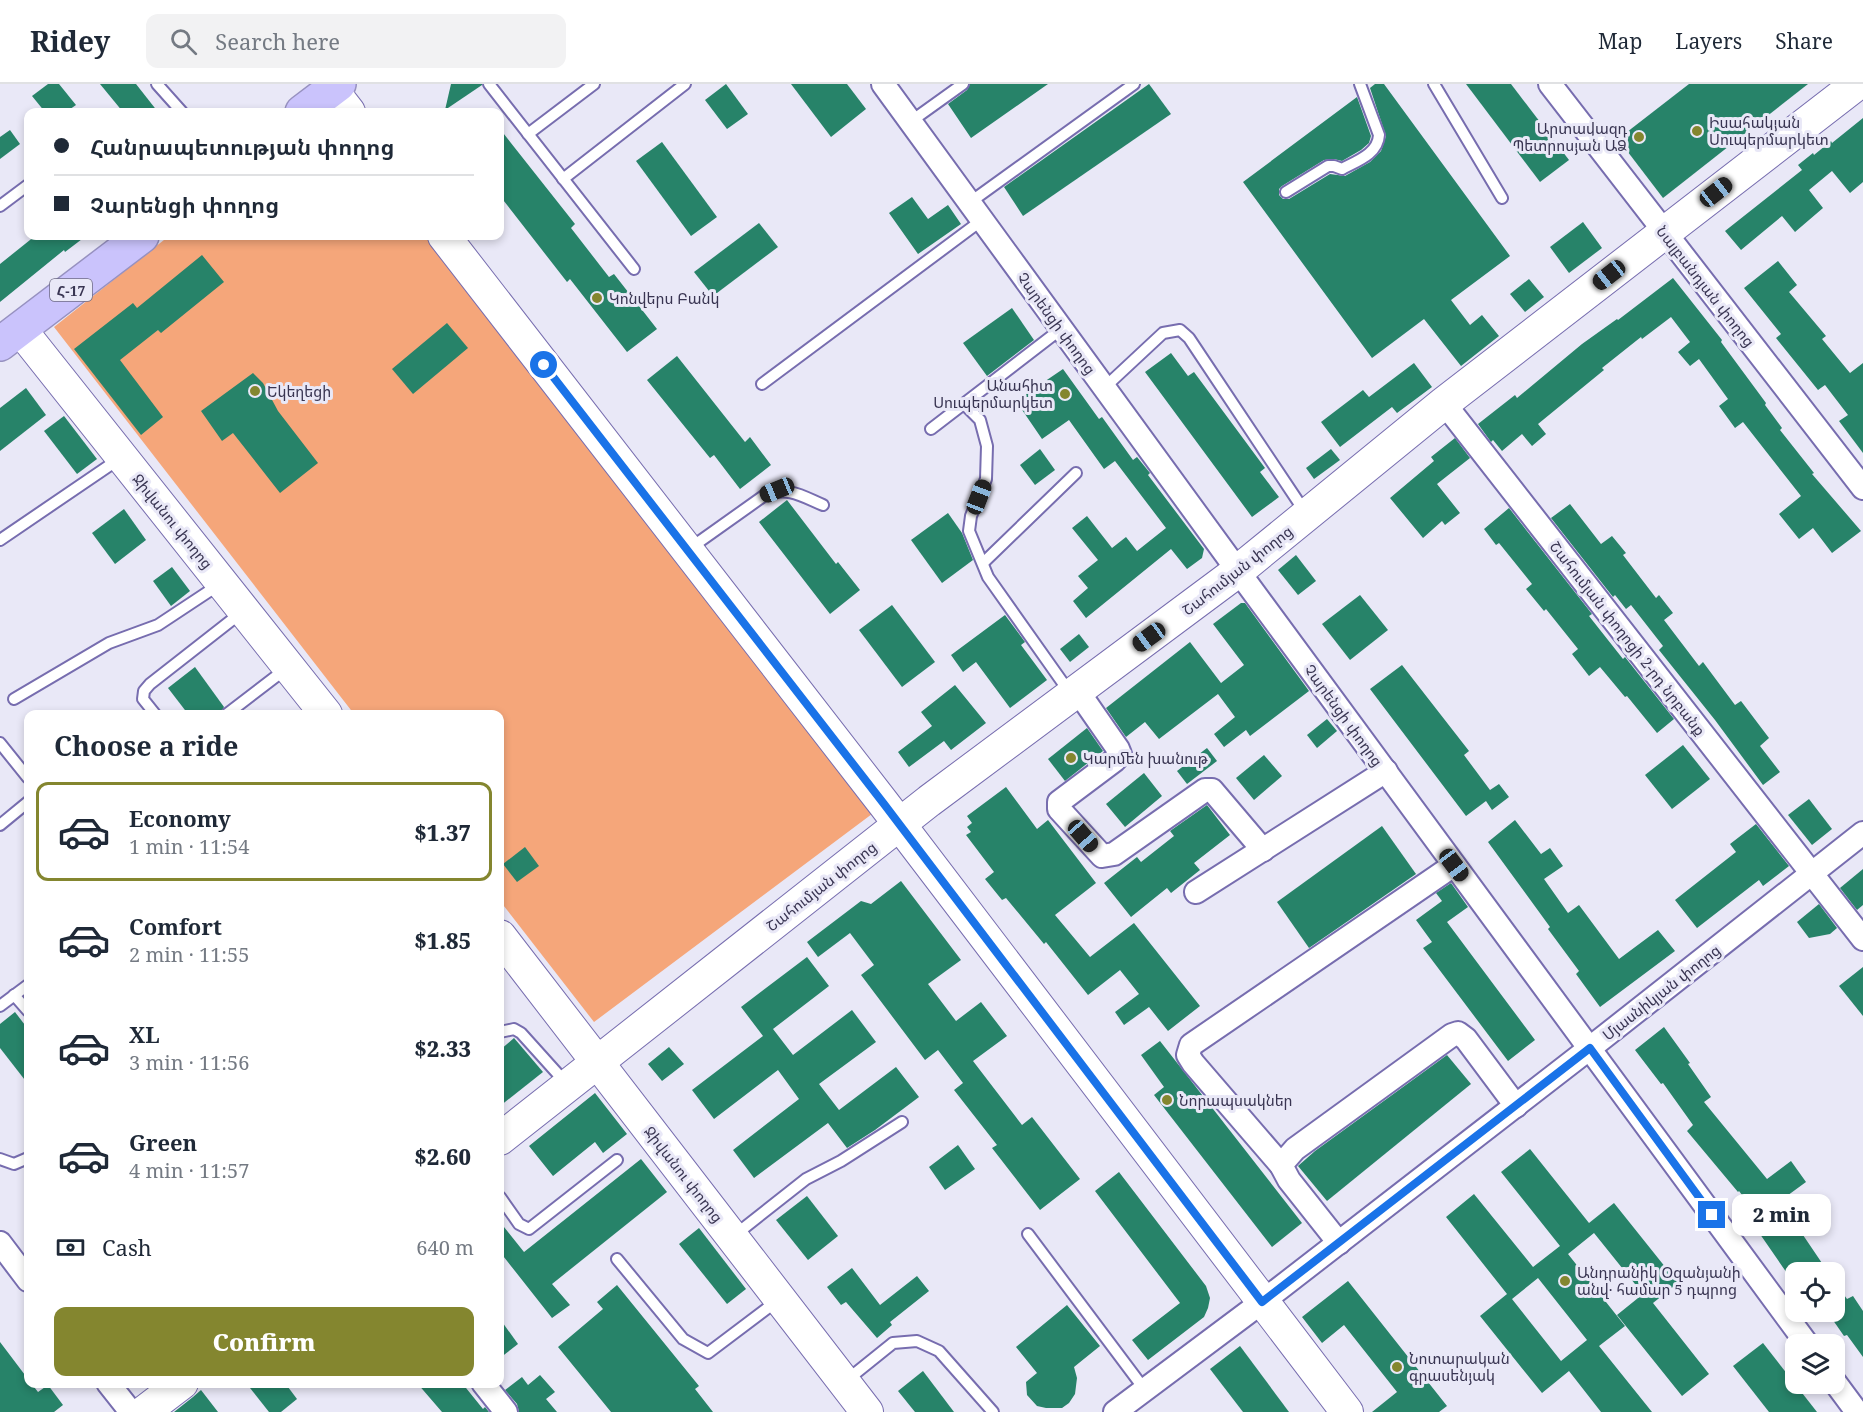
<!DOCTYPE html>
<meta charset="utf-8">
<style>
:root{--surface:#fff;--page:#f2f2f3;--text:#1f2937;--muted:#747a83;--line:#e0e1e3;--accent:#84862f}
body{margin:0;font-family:"Noto Serif","Noto Sans Armenian",serif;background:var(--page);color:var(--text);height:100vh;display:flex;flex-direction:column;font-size:22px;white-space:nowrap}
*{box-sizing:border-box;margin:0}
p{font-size:20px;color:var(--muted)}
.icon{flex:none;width:33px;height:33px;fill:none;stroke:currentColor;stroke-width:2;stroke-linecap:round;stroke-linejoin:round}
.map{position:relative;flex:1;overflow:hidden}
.side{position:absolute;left:24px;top:626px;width:480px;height:678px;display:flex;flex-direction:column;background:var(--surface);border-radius:12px;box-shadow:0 3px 9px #0003}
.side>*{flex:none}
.banner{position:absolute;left:24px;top:24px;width:480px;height:132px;border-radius:12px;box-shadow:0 3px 9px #0003;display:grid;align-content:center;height:132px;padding:0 30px;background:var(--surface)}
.buttons{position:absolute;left:1785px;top:1178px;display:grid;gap:12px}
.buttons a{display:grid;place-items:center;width:60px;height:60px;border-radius:12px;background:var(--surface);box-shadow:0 3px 9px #0003;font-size:30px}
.end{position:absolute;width:27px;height:27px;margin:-14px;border:8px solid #1a73e8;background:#fff;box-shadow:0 0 0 3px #fff}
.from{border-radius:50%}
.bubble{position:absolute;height:42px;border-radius:12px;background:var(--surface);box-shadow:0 3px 9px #0003;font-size:20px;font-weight:800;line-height:42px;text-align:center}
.car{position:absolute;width:18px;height:36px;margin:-18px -9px;border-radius:8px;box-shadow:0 0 4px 2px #0007;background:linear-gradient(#222 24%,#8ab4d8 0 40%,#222 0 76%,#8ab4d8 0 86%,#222 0)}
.banner b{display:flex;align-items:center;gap:21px;height:57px;font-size:22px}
.banner b+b{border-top:2px solid var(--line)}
.banner i{width:15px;height:15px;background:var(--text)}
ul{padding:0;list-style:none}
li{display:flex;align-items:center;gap:18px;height:99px;margin:0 12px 9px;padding:0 18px;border:3px solid transparent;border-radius:12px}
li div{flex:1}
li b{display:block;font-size:22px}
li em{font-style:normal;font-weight:800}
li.on{border-color:var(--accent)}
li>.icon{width:54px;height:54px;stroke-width:1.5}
h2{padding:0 30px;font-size:27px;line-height:72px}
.pay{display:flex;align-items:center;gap:15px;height:66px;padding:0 30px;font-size:22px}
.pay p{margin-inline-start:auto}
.cta{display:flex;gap:12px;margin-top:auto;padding:12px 30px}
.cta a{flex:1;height:69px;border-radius:12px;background:var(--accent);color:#fff;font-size:24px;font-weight:800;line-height:69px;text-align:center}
header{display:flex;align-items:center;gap:36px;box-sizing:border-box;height:84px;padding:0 30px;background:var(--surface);border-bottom:2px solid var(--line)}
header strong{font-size:28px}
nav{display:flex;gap:33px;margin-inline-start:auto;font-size:21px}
.search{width:420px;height:54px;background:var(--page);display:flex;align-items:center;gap:15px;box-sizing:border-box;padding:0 21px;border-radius:12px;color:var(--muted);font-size:22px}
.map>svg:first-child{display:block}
</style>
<header>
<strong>Ridey</strong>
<div class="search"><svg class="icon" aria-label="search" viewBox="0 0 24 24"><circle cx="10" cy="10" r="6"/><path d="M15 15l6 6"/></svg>Search here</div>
<nav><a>Map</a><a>Layers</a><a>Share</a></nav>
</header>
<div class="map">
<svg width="1863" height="1328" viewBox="0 0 1863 1328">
<rect width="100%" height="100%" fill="#e9e8f7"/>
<path fill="#f5a67a" d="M169 152H435L876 727 594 938 500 817V630H354L54 243Z"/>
<g fill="#278369" fill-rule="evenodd">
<path d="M48 0H59L76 21 66 28H45L32 12Z"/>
<path d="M100 0H136L158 28H123Z"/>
<path d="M451 0H482V1L445 26Z"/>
<path d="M726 0 748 30 727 45 705 16Z"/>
<path d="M791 0H847L866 25 831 53Z"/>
<path d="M970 0H1048L971 54 948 20 967 6Z"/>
<path d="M1149 0 1171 30 1023 132 1004 103Z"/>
<path d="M1375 0H1384L1510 172 1451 216 1470 241 1482 231 1499 252 1461 282 1424 235 1372 274 1243 98 1357 13 1371 52 1369 59 1361 66 1342 77 1334 75 1324 76 1282 102 1279 105V111L1283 115H1289L1330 90 1345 92 1370 78 1381 67 1386 52 1370 4Z"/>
<path d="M1466 0H1511L1569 76 1540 98Z"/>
<path d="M1689 0H1808L1663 114 1618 55Z"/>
<path d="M1863 34V98L1850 109 1832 87 1809 106 1823 124 1795 148 1782 132 1741 166 1725 147 1802 86 1798 81 1813 69 1814 71 1831 57 1832 59Z"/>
<path d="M500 45 575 140 571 144 609 193 614 190 657 245 627 268 570 195 567 198 500 112Z"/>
<path d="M10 46 20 60 0 75V53Z"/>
<path d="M662 58 717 133 691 152 636 77Z"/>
<path d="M912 113 928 135 948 121 961 140 918 170 889 129Z"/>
<path d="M1583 138 1602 164 1569 189 1550 163Z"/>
<path d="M759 139 778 163 713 212 694 188Z"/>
<path d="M35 152H86L65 168 64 166 0 218V180Z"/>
<path d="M202 171 224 198 161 249 158 246 120 276 163 333 141 351 74 265 133 219 137 224Z"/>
<path d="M1778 177 1797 201 1789 208 1826 252 1822 255 1850 289 1863 279V369L1839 337 1848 331 1825 301 1818 306 1776 254 1781 250 1744 204Z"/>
<path d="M1673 194 1722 256 1721 258 1766 319 1765 321 1782 344 1780 346 1814 389 1812 390 1861 447 1832 469 1813 444 1799 455 1779 430 1801 412 1743 338 1735 344 1719 322 1728 315 1699 275 1690 282 1678 268 1690 258 1671 233 1642 255 1641 253 1602 284 1604 286 1538 340 1546 350 1532 362 1522 350 1502 367 1493 356 1491 358 1478 340 1515 311 1517 314 1582 260 1617 235 1618 236Z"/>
<path d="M1529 195 1544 213 1525 228 1510 210Z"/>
<path d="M1012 224 1034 256 987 292 963 259Z"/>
<path d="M447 239 468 264 413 310 392 285Z"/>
<path d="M1171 269 1188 292 1194 288 1265 384 1260 388 1279 413 1252 433 1145 288Z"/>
<path d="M677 272 745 358 750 353 771 381 740 405 714 371 710 374 647 296Z"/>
<path d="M1414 279 1432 303 1397 329 1392 323 1340 363 1321 338 1363 306 1369 313Z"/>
<path d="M1063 285 1099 335 1102 333 1133 376 1137 373 1150 389 1148 391 1204 465 1202 474 1187 485 1171 465 1086 534 1073 517 1088 504 1078 492 1098 476 1072 444 1087 432 1112 464 1126 453 1137 467 1166 444 1115 377 1104 385 1069 336 1042 355 1016 317Z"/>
<path d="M253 289 263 299 278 327 318 379 280 409 233 349 222 357 201 327Z"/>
<path d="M26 304 46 331 0 367V324Z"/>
<path d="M64 332 97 375 77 390 44 347Z"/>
<path d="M1455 354 1470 374 1437 400 1460 429 1445 441 1442 437 1423 454 1390 414 1434 377 1431 373Z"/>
<path d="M1040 365 1055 386 1035 401 1020 381Z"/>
<path d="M1331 365 1340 376 1314 395 1306 384Z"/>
<path d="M787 416 836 480 838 478 860 506 830 530 759 438Z"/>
<path d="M1570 420 1601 460 1612 452 1626 469 1623 471 1656 514 1659 511 1673 529 1664 536 1699 582 1703 578 1735 621 1741 617 1769 654 1760 662 1780 688 1763 701 1715 636 1659 566 1663 562 1631 521 1626 525 1615 511 1613 513 1551 434Z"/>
<path d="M1509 424 1592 530 1589 532 1623 575 1625 573 1674 635 1657 649 1627 612 1625 613 1600 583 1589 592 1572 570 1578 565 1546 525 1544 527 1526 505 1532 500 1499 459 1496 461 1484 445Z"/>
<path d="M124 425 146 456 115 480 92 449Z"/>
<path d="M948 429 962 449 973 476 942 499 911 456Z"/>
<path d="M1296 471 1316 497 1298 511 1278 486Z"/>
<path d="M172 483 190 507 171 522 153 497Z"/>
<path d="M1360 511 1388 546 1350 576 1322 540Z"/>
<path d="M1241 519H1245L1309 607 1250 652 1246 646 1224 663 1214 650 1235 633 1218 610 1159 655 1145 638 1126 653 1106 624 1190 558 1221 599 1244 581 1213 540Z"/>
<path d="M892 521 935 578 902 603 859 546Z"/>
<path d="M1005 531 1025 558 1021 561 1047 596 1010 624 976 578 963 588 951 571Z"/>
<path d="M1079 550 1089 563 1070 578 1060 565Z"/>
<path d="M1402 581 1469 667 1464 671 1490 706 1499 700 1509 713 1492 726 1486 717 1466 732 1370 605Z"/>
<path d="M195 583 224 623 220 630H188L168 604Z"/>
<path d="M955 601 986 639 951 666 944 657 909 683 898 668 932 642 921 628Z"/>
<path d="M1327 635 1337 647 1317 664 1307 651Z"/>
<path d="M1087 644 1103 667 1065 697 1048 675Z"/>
<path d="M1683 661 1710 695 1672 725 1645 691Z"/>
<path d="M1207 664 1217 677 1187 700 1177 687Z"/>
<path d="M1264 671 1282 692 1254 716 1236 694Z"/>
<path d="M1144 689 1162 712 1125 743 1106 720Z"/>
<path d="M1006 703 1037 745 1048 736 1096 799 1055 831 1090 873 1134 839 1200 922 1168 947 1149 923 1124 941 1115 928 1139 910 1120 886 1088 911 1046 858 1044 860 1006 814 1002 816 985 795 994 788 966 751 971 748 967 743 972 739 967 732Z"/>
<path d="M1809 715 1832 745 1812 761 1788 731Z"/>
<path d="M1207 721 1230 751 1194 779 1200 786 1171 809 1167 804 1131 833 1104 799 1137 773 1141 778 1174 752 1170 747Z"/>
<path d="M1515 736 1541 770 1550 764 1563 782 1544 795 1568 829 1579 821 1619 875 1658 846 1675 867 1600 923 1576 890 1579 887 1548 845 1550 843 1488 758Z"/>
<path d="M1756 740 1789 782 1763 802 1759 796 1697 844 1675 816 1736 768 1730 760Z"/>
<path d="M1382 742 1416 790 1309 864 1277 818Z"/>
<path d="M525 763 539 782 517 798 503 780Z"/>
<path d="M1863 785V821L1857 826 1840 804Z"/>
<path d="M901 797 961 876 928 900 956 937 981 918 1007 952 973 977 1022 1041 1032 1033 1080 1095 1040 1126 992 1064 997 1061 954 1006 963 999 938 966 925 976 861 891 874 881 850 849 818 873 807 858 861 817 871 820Z"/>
<path d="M1451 799 1468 823 1447 838 1535 956 1508 977 1423 864 1432 858 1416 836 1442 817 1436 809Z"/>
<path d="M1819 820 1837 844 1830 850 1809 854 1797 838Z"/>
<path d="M807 873 829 902 773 945 793 971 852 926 876 958 819 1000 839 1026 896 983 919 1013 875 1046 847 1064 828 1039 754 1094 733 1066 799 1015 778 986 714 1035 692 1006 763 952 741 923Z"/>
<path d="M1863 883V932L1839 902Z"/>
<path d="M15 928 28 945V1000L0 964V940Z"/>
<path d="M1664 943 1690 979 1688 980 1711 1013 1704 1018 1767 1095 1791 1077 1806 1098 1780 1117 1828 1188H1796V1193L1791 1195 1753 1140 1760 1135 1739 1107 1738 1108 1687 1047 1693 1041 1663 999 1661 1000 1635 966Z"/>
<path d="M514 954 543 988 500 1022V966Z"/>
<path d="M1160 957 1302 1139 1272 1163 1154 1011 1164 1003 1141 971Z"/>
<path d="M669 963 684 980 662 997 648 980Z"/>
<path d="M1447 971 1471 1000 1327 1117 1298 1082 1315 1067Z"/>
<path d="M595 1009 627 1050 603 1069 595 1058 553 1092 529 1062Z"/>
<path d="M958 1061 975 1085 945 1106 929 1083Z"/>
<path d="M1530 1065 1589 1139 1614 1119 1678 1199 1653 1219 1709 1290 1682 1312 1617 1231 1643 1210 1594 1149 1568 1170 1625 1242 1599 1262 1652 1328H1601L1569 1287 1542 1309 1480 1232 1507 1210 1446 1133 1474 1110 1533 1183 1560 1162 1501 1088ZM1538 1194 1587 1256 1561 1277 1512 1215Z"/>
<path d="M641 1075 667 1108 552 1200 570 1221 552 1234 500 1168V1138L524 1168Z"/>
<path d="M1119 1088 1206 1202 1210 1214 1208 1224 1204 1233 1148 1276 1132 1256 1180 1219 1095 1107Z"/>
<path d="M807 1112 838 1152 808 1176 776 1136Z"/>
<path d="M699 1144 746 1205 727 1220 679 1160Z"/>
<path d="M852 1184 880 1221 917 1192 929 1207 890 1238 892 1241 877 1254 846 1218 841 1221 827 1203Z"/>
<path d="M1348 1197 1447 1322 1439 1328H1372L1397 1308 1344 1241 1322 1259 1302 1233Z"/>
<path d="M1834 1197 1847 1215 1853 1212 1863 1227V1273L1847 1251 1844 1252 1828 1229 1834 1227Z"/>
<path d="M617 1201 699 1302 695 1305 713 1328H611L558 1263 603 1225 597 1218Z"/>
<path d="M1067 1221 1100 1262 1074 1283 1077 1294 1075 1310 1069 1319 1062 1324H1046L1037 1322 1027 1311 1026 1298 1037 1289 1016 1263Z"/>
<path d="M500 1235 518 1260 500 1274Z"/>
<path d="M0 1258 28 1295V1299H31L38 1308 48 1301 63 1321 54 1328H0Z"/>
<path d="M1763 1259 1817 1328H1769L1733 1282Z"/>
<path d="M1240 1262 1289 1328H1243L1210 1285Z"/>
<path d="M923 1287 954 1328H915L898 1307Z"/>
<path d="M540 1291 555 1308 546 1315 557 1328H519L517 1320 505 1306 522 1293 528 1301Z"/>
<path d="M246 1299H285L297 1315 281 1328H269Z"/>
<path d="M417 1299H462L483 1325 485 1323 489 1328H442Z"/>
<path d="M201 1306 218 1328H174L193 1313Z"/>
</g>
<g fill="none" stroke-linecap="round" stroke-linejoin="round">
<g stroke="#776daf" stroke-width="14">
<g id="lane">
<path d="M157 0 182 28"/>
<path d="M489 0 634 185"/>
<path d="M1434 0 1502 114"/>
<path d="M910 38 963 0"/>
<path d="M528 50 594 0"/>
<path d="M563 95 685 0"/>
<path d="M1286 108 1328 82H1334L1342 85C1357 77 1378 70 1379 51L1360 0"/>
<path d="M969 119 1134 0"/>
<path d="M0 122 28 101"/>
<path d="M762 300 982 136"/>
<path d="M1104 304 1163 249 1180 246 1189 254 1305 428"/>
<path d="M964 320 980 336 987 362 986 395 971 432 969 447 988 493 1070 609"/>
<path d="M931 345 1061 245"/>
<path d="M0 456 119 375"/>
<path d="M689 465 765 411C788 402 802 412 823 421"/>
<path d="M983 479 1076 389"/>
<path d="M14 615 109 559 158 541 220 500"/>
<path d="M155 630 143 615 144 607 150 600 242 528"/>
<path d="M227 630 287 584"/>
<path d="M0 659 28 694"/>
<path d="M0 741 28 718"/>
<path d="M14 911 28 927"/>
<path d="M0 922 28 901"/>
<path d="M500 948 514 945 521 949 566 999"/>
<path d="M0 1075 14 1080 28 1074"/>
<path d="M500 1113 519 1140 529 1145 617 1076"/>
<path d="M1028 1150 1145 1306"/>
<path d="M735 1151 806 1095 841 1077 902 1038"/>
<path d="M617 1175 683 1255 708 1269 777 1217"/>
<path d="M847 1296 893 1259 917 1257 939 1267 993 1328"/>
</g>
</g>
<g stroke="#776daf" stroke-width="26">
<g id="street">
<path d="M883 0 1238 487 1807 1260"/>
<path d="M1550 0 1863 404"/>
<path d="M1444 319 1863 855"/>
<path d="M1077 606 1118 665 1120 670 1115 676 1059 718V725L1102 772 1114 770 1205 706H1212L1263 766"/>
<path d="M1196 808 1386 687"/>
<path d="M1281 1081 1193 979 1188 971 1191 961 1454 781"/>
<path d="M0 1159 28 1196"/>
<path d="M1339 1159 1289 1096 1281 1081 1295 1065 1452 951 1458 949 1466 955 1516 1022"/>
<path d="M1834 1297 1857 1328"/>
<path d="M108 1299 131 1328"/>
<path d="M483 1299 506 1328"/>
<path d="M1115 1328 1262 1218 1590 964 1863 749"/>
</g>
</g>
<g stroke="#776daf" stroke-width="34">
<g id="secondary">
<path d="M332 6 349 28"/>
<path d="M444 152 884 720 1347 1328"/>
<path d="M20 245 326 630"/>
<path d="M500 852 867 1328"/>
<path d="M500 1055 929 717 1238 487 1444 319 1857 0"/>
<path d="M144 1328 182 1299"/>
</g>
</g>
<g stroke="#9791c0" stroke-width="36">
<g id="highway">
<path d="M302 28 339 0"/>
<path d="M0 260 142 152"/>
</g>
</g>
<use href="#lane" stroke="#fff" stroke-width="10"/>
<use href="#street" stroke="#fff" stroke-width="22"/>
<use href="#secondary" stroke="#fff" stroke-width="32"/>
<use href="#highway" stroke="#cac3fc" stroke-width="33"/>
</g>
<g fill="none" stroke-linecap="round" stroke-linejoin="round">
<path stroke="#1a73e8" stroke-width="8" d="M544 281 884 720 1262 1218 1590 964 1712 1131"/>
</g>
<g fill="#84862f" stroke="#e9e8f7" stroke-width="2">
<circle cx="1697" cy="47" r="6"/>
<circle cx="1639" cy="53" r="6"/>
<circle cx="597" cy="214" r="6"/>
<circle cx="255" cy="307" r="6"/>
<circle cx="1065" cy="310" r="6"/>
<circle cx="1071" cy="674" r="6"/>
<circle cx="1167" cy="1016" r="6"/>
<circle cx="1565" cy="1197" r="6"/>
<circle cx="1397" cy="1283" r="6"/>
</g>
<g text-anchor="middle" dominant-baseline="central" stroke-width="6" stroke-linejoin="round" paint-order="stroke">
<rect fill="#e9e8f7" stroke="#6e6b84" stroke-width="1.5" x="50" y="195" width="42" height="22" rx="4.5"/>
<g font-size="14" font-weight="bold" fill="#393552">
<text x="71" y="206">Հ-17</text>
</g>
<g font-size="15" fill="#393552" stroke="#e9e8f7" text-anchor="start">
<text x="1709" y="38">Իսահակյան<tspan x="1709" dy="17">Սուպերմարկետ</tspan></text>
<text x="1627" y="44" text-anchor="end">Արտավազդ<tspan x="1627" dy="17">Պետրոսյան ԱՁ</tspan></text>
<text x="609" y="214">Կոնվերս Բանկ</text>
<text x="1053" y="301" text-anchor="end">Անահիտ<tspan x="1053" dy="17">Սուպերմարկետ</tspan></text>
<text x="267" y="307">Եկեղեցի</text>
<text x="1083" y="674">Կարմեն խանութ</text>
<text x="1179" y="1016">Նորապսակներ</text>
<text x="1577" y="1188">Անդրանիկ Օզանյանի<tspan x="1577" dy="17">անվ․ համար 5 դպրոց</tspan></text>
<text x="1409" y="1274">Նոտարական<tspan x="1409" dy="17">գրասենյակ</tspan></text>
</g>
<g font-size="15" fill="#393552" stroke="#e9e8f7">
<text transform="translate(1706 202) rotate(52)">Նալբանդյան փողոց</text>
<text transform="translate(1057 239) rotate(54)">Չարենցի փողոց</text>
<text transform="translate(173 437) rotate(51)">Ջիվանու փողոց</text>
<text transform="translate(1237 486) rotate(-38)">Շահումյան փողոց</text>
<text transform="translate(1628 554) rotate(52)">Շահումյան փողոցի 2-րդ նրբանք</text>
<text transform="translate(1344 631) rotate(54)">Չարենցի փողոց</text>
<text transform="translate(821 802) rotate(-38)">Շահումյան փողոց</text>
<text transform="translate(1661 908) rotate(-38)">Մյասնիկյան փողոց</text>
<text transform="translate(684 1090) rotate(52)">Ջիվանու փողոց</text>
</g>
</g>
</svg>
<div class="buttons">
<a><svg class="icon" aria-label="locate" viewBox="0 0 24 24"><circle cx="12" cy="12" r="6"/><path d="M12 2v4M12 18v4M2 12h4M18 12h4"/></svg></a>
<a><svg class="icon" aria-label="layers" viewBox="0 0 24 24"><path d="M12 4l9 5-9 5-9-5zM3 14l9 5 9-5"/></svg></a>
</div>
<i class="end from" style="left:544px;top:281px"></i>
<i class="end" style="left:1712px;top:1131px"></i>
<div class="bubble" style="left:1732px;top:1110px;width:99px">2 min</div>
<i class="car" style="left:1716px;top:108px;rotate:52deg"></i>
<i class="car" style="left:1609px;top:191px;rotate:232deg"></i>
<i class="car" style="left:777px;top:406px;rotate:248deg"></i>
<i class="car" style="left:979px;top:413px;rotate:21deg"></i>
<i class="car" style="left:1149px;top:553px;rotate:234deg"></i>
<i class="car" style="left:1083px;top:752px;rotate:139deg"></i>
<i class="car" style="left:1454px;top:781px;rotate:143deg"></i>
<div class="banner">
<b><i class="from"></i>Հանրապետության փողոց</b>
<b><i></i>Չարենցի փողոց</b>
</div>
<section class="side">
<h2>Choose a ride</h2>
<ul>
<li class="on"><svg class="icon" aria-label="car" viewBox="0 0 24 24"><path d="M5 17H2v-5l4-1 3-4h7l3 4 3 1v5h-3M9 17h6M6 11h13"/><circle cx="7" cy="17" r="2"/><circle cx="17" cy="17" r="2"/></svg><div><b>Economy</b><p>1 min · 11:54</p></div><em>$1.37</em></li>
<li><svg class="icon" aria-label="car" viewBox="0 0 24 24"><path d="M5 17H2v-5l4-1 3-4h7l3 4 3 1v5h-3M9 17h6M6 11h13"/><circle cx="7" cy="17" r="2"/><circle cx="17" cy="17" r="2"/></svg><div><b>Comfort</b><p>2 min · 11:55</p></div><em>$1.85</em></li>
<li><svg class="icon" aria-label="car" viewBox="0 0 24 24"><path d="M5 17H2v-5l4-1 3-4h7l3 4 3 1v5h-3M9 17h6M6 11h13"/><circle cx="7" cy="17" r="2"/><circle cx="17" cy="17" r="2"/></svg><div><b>XL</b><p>3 min · 11:56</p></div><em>$2.33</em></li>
<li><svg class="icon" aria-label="car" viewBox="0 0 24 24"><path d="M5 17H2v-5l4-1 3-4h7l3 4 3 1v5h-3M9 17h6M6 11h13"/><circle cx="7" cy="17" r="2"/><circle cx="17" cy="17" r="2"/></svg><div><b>Green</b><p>4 min · 11:57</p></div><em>$2.60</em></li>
</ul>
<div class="pay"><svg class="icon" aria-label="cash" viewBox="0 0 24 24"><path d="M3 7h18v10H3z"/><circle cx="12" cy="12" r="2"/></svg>Cash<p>640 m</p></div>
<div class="cta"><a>Confirm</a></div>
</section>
</div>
